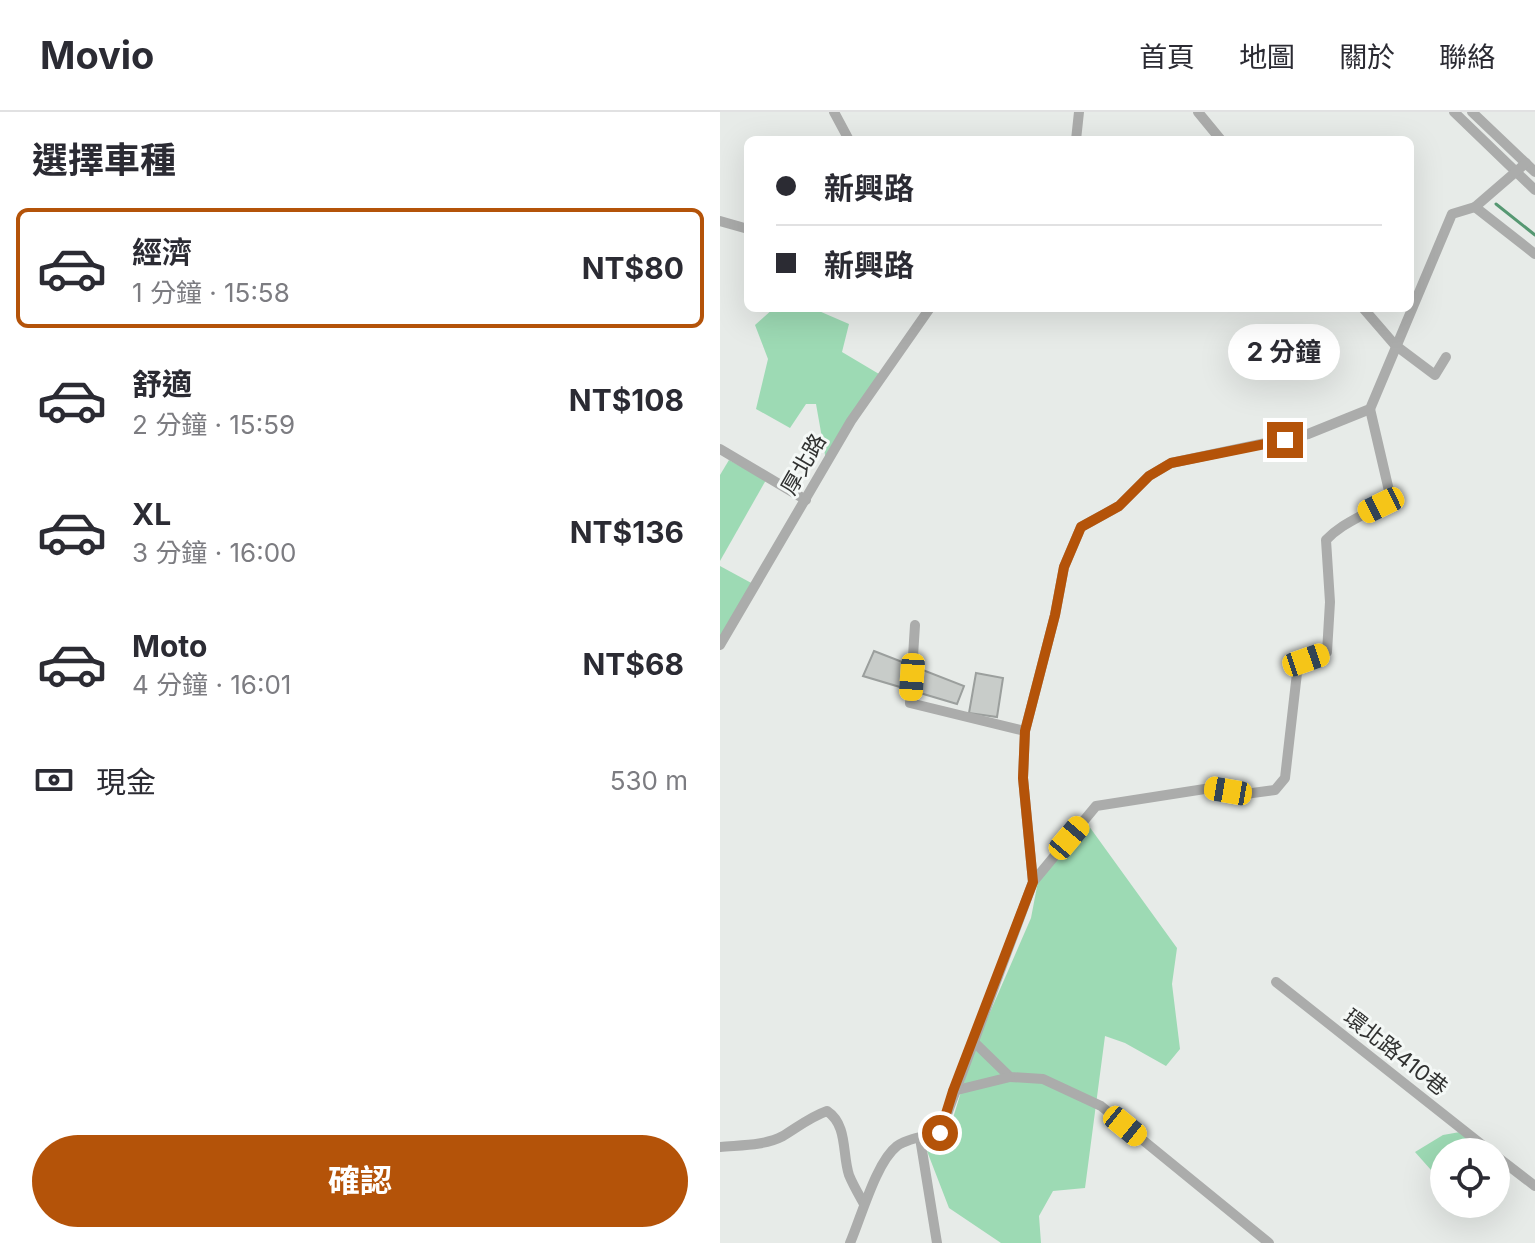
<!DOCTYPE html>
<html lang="zh-TW">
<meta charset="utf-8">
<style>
:root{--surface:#fff;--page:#f2f2f3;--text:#2b2b33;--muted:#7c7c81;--line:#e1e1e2;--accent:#b45309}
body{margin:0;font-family:Inter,"Noto Sans TC",sans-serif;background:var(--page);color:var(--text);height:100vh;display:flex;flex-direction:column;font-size:30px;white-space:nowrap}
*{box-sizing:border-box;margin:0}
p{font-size:26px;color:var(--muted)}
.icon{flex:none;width:44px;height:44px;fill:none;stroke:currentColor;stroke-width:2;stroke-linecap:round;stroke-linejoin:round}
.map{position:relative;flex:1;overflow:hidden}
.details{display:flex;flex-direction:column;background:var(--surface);width:720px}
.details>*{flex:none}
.hud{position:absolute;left:24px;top:24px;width:670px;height:176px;border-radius:12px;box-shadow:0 8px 32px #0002;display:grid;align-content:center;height:176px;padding:0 32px;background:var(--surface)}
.buttons{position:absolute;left:710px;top:1026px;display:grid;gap:16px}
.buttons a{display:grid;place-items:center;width:80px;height:80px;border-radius:50%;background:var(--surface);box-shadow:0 8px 32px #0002;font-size:40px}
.end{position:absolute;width:36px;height:36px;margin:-18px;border:10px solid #b45309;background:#fff;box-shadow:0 0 0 4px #fff}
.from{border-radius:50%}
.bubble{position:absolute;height:56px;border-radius:28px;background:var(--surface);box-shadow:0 8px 32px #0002;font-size:26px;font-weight:700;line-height:56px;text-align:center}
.car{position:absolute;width:24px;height:48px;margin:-24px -12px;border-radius:10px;box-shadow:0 0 6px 2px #0007;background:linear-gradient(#f5c518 24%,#345 0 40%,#f5c518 0 76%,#345 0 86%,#f5c518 0)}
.hud b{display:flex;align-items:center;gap:28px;height:76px;font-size:30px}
.hud b+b{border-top:2px solid var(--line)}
.hud i{width:20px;height:20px;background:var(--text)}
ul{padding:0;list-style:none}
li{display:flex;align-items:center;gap:24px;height:120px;margin:0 16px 12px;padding:0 16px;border:4px solid transparent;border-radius:12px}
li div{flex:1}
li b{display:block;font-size:30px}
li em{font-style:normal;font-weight:700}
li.on{border-color:var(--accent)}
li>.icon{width:72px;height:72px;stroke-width:1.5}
h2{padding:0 32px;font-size:36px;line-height:96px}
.pay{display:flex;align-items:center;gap:20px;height:88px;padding:0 32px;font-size:30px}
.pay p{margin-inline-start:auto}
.cta{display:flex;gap:16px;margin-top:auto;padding:16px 32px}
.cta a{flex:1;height:92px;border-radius:48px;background:var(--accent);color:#fff;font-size:32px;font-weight:700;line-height:92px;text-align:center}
header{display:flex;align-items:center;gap:48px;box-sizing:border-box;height:112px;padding:0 40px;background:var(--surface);border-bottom:2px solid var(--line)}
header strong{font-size:38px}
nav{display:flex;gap:44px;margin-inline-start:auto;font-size:28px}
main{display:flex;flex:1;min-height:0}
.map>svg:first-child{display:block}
</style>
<header>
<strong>Movio</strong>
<nav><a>首頁</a><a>地圖</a><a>關於</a><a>聯絡</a></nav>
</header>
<main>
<section class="details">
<h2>選擇車種</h2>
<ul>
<li class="on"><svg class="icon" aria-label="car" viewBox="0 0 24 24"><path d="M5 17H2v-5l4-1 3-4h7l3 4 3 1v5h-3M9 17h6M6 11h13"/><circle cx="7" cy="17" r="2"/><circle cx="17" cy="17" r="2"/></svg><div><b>經濟</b><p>1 分鐘 · 15:58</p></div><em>NT$80</em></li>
<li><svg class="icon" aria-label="car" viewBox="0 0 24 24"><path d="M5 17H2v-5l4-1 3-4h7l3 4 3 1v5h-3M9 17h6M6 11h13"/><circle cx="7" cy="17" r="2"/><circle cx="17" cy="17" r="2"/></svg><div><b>舒適</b><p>2 分鐘 · 15:59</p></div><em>NT$108</em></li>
<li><svg class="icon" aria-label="car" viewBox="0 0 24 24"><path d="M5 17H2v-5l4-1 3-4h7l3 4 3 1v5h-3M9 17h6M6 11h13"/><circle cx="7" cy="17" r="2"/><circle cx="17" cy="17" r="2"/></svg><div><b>XL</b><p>3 分鐘 · 16:00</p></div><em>NT$136</em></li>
<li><svg class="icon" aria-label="car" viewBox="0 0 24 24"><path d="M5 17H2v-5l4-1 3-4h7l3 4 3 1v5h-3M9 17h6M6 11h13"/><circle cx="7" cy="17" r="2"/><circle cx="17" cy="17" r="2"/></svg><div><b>Moto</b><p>4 分鐘 · 16:01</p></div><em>NT$68</em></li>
</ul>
<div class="pay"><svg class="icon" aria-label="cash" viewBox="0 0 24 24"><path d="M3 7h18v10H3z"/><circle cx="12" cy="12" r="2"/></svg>現金<p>530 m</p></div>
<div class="cta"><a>確認</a></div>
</section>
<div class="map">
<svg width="815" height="1131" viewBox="0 0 815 1131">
<rect width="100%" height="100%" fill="#e7ebe8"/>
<g fill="#9ddab4">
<path d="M54 196H92L129 212 122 240 159 262 107 354 96 292H86L70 316 36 297 48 247 35 213Z"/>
<path d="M9 348 46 368 0 449V363Z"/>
<path d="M0 454 35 473 0 531Z"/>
<path d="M366 710 457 836 452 872 460 937 446 954 405 931 385 924 365 1076 333 1079 319 1104 321 1131H281L229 1096 207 1039 226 1029 254 937 311 806 319 764Z"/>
<path d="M740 1020 768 1040H724V1049L711 1058 695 1040 723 1023Z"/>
</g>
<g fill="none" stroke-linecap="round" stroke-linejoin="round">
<path stroke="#569872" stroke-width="3" d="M776 92 815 123"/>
</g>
<g fill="#c8ccc9" stroke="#9b9f9d" stroke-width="2">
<path d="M154 539 244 574 237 592 143 564Z"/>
<path d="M256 561 283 566 277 605 249 601Z"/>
</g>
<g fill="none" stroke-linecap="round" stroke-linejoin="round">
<g stroke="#abacab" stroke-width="10">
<path d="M114 0 129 28"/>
<path d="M478 0 501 28"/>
<path d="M734 0 815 78"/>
<path d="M752 0 815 60"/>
<path d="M356 28 359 0"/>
<path d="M755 95 815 142"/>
<path d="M0 109 28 117"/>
<path d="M643 196 675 233 715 263 726 245"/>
<path d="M0 337 86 388"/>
<path d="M195 513 190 591 305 619"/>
<path d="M0 533 131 309 210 196"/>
<path d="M313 770 376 694 491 676 525 682 555 678 565 666 577 561 586 548 607 540 610 490 606 428C627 406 652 403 670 383L650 297"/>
<path d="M556 870 771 1040"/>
<path d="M253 929 290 965 323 967 381 994 549 1131"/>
<path d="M233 979 290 965"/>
<path d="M200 1026 217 1131"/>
<path d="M0 1035C20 1033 44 1034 63 1024 78 1015 90 1005 107 999 128 1013 122 1042 129 1063 133 1073 139 1083 144 1092"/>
<path d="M776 1044 815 1074"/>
<path d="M130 1131C141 1106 156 1050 177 1034 188 1026 207 1024 220 1021L313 770 303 666 305 619 335 503 344 455 361 415 399 394 429 364 451 351 588 322 650 297 732 102 755 95 806 51"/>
</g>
</g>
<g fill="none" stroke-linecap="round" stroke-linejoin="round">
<path stroke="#b45309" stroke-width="10" d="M220 1021 233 979 313 770 303 666 305 619 335 503 344 455 361 415 399 394 429 364 451 351 565 328"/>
</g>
<g text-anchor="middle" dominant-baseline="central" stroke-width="6" stroke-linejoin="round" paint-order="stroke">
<g font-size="22" fill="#303130" stroke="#f4f8f6">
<text transform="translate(83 352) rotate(-60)">厚北路</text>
<text transform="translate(676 940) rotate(38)">環北路410巷</text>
</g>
</g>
</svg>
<div class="buttons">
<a><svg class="icon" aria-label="locate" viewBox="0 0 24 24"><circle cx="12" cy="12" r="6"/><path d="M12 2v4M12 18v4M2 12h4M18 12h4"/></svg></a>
</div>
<i class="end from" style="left:220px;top:1021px"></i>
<i class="end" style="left:565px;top:328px"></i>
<div class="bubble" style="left:508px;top:212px;width:112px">2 分鐘</div>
<i class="car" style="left:661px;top:393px;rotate:244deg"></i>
<i class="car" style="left:586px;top:548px;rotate:71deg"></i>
<i class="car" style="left:192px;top:565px;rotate:184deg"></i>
<i class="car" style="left:508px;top:679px;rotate:280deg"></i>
<i class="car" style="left:349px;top:726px;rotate:40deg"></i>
<i class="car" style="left:405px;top:1014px;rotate:129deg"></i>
<div class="hud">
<b><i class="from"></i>新興路</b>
<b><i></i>新興路</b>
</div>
</div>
</main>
